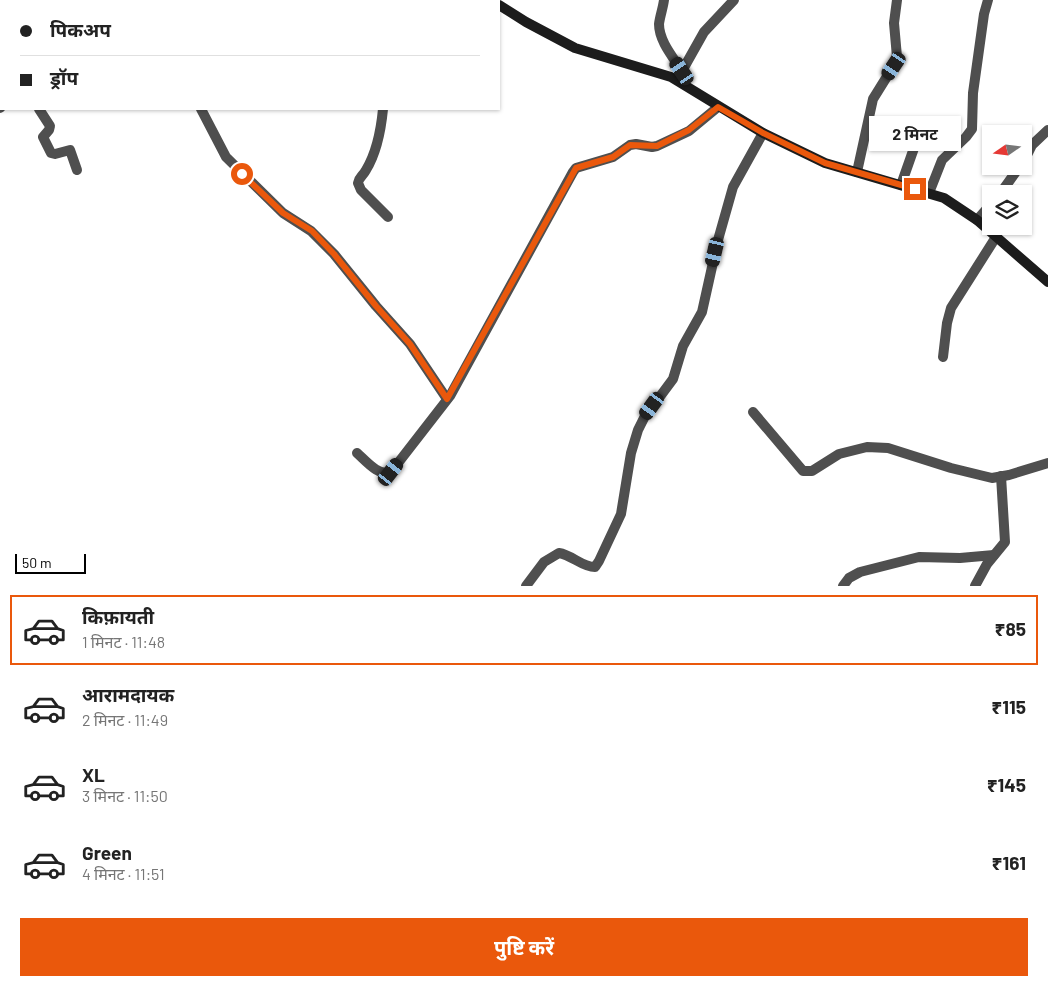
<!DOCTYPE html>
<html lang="hi">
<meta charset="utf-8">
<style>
:root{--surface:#fff;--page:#f2f2f2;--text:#222;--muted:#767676;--line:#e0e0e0;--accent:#ea580c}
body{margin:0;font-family:Barlow,"Noto Sans Devanagari",sans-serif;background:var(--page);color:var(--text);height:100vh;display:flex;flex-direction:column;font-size:19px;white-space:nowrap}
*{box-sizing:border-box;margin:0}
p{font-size:16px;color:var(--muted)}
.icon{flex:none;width:28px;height:28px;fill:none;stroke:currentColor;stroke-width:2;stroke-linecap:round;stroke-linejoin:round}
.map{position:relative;height:586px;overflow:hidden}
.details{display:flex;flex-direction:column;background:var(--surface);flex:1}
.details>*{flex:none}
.guide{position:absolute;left:0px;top:0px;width:500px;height:110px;box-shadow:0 1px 4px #0004;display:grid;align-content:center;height:110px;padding:0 20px;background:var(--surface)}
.needle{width:32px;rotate:256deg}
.buttons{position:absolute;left:982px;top:125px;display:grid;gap:10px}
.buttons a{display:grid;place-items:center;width:50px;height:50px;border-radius:0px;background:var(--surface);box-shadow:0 1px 4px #0004;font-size:25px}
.scale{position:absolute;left:15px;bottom:12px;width:71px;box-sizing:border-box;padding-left:5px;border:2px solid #000;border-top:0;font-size:14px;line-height:18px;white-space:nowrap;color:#000;-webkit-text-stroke:4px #fff;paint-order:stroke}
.end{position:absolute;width:22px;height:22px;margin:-11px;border:6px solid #ea580c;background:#fff;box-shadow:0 0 0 2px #fff}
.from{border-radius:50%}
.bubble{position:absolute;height:35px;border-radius:0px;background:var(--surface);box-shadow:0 1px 4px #0004;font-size:16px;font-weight:700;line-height:35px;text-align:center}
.car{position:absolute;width:15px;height:30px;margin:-15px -8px;border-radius:6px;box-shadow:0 0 4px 1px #0007;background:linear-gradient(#222 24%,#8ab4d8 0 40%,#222 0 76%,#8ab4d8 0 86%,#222 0)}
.guide b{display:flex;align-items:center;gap:18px;height:48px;font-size:19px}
.guide b+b{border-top:1px solid var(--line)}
.guide i{width:12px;height:12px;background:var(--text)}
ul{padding:9px 0 0;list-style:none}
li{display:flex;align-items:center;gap:15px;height:70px;margin:0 10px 8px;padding:0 10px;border:2px solid transparent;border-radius:0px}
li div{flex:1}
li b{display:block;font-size:19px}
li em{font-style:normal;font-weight:700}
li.active{border-color:var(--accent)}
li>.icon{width:45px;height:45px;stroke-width:1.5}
.button{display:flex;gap:10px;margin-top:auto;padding:10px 20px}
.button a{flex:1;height:58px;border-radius:0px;background:var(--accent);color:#fff;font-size:20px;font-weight:700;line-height:58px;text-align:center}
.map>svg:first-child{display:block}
</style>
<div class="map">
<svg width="1048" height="586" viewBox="0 0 1048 586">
<rect width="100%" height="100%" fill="#fff"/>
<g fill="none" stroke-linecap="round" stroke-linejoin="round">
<g stroke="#4f4f4f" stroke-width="10">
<path d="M39 0 40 1"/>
<path d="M349 0 350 1"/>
<path d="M664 0C663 8 660 16 659 24 659 41 673 57 682 71"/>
<path d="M24 1 26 0"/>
<path d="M264 1 265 0"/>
<path d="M450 1 451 0"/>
<path d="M0 14H1"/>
<path d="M677 80 704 32 734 0"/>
<path d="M0 108 1 107"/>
<path d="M39 109 50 126 49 130 43 137 51 153 55 154 70 150 77 170"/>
<path d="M201 109 226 157 283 213 311 231 334 254 376 306 410 344 447 399"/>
<path d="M383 109C381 130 377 152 366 170 363 176 359 177 358 183L361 190 388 217"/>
<path d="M1024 161 1032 145 1048 130"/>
<path d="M857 172 873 99 896 62 897 57 894 23 897 0"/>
<path d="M901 185 920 131"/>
<path d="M929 193 942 160 966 137 972 129 973 93 984 14 988 0"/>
<path d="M1000 194 1020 166"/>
<path d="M977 220 991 204"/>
<path d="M943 357 947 323 951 308 996 237"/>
<path d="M753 412 803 471H812L839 454 867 447 888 448 951 468 992 478 1009 475 1048 463"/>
<path d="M357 453C366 461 379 477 391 472L450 396 573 172 576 168 613 157 630 145 636 144 652 147 657 146 689 131 718 107"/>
<path d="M526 586 544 562 559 553C572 555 582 567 595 567L599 561 621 514 631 453 638 430 644 418 673 379 683 346 702 312 718 240 733 187 763 133"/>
<path d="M843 586 849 578 860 572 919 557 960 558 994 555"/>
<path d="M975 586 987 564 1005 542 1001 476"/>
</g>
<path stroke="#1c1c1c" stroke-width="10" d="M499 5 526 22 575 48 671 77 763 133 825 163 944 198 977 220 1048 282"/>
</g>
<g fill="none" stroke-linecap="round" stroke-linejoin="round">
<path stroke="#ea580c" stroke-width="6" d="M242 174 283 213 312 231 334 254 376 306 410 344 447 399 576 168 613 157 630 145 657 146 689 130 718 107 763 133 825 163 915 189"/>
</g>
</svg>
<div class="buttons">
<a><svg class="needle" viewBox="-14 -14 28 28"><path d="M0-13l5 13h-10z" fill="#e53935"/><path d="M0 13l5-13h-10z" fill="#767676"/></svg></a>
<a><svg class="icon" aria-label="layers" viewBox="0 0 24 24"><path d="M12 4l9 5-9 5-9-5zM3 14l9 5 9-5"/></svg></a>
</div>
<div class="scale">50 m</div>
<i class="end from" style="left:242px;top:174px"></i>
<i class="end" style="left:915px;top:189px"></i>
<div class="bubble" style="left:869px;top:116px;width:92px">2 मिनट</div>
<i class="car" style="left:894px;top:66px;rotate:214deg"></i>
<i class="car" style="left:682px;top:71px;rotate:326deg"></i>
<i class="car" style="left:715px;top:252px;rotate:193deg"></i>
<i class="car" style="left:652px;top:406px;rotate:216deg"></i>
<i class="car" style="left:391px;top:472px;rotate:38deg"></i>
<div class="guide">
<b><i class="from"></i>पिकअप</b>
<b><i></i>ड्रॉप</b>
</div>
</div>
<section class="details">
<ul>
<li class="active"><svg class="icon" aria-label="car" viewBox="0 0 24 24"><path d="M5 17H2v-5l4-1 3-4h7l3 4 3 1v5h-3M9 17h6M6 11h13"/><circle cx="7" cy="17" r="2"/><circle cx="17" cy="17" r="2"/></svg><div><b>किफ़ायती</b><p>1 मिनट · 11:48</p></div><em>₹85</em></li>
<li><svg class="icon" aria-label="car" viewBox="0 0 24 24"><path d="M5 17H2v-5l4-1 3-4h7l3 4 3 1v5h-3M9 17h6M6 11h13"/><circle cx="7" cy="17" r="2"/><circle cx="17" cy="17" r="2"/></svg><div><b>आरामदायक</b><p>2 मिनट · 11:49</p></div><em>₹115</em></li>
<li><svg class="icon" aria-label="car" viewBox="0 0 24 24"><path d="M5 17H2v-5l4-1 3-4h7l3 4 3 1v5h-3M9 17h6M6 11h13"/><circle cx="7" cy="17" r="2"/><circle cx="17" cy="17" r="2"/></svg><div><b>XL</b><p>3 मिनट · 11:50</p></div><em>₹145</em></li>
<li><svg class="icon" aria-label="car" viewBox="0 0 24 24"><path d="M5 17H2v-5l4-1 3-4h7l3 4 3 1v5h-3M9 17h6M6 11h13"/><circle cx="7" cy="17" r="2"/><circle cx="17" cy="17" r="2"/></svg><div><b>Green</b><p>4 मिनट · 11:51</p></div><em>₹161</em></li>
</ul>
<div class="button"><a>पुष्टि करें</a></div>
</section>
